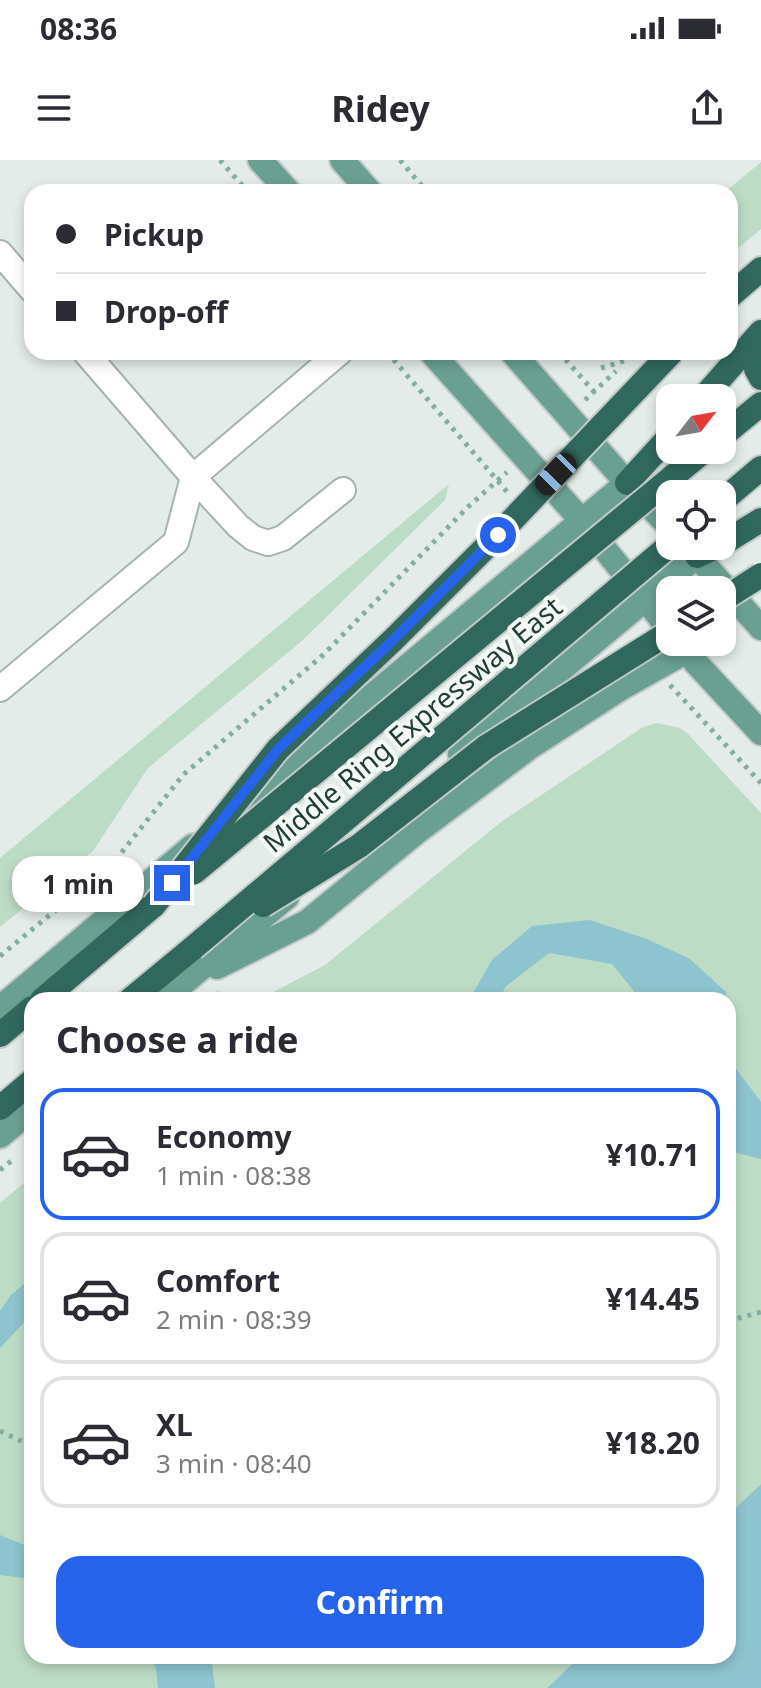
<!DOCTYPE html>
<meta charset="utf-8">
<style>
:root{--surface:#fff;--page:#f2f2f3;--text:#2b2b33;--muted:#7c7c81;--line:#e1e1e2;--accent:#2563eb}
body{margin:0;font-family:"Noto Sans",sans-serif;background:var(--page);color:var(--text);height:100vh;display:flex;flex-direction:column;font-size:30px;white-space:nowrap}
*{box-sizing:border-box;margin:0}
p{font-size:26px;color:var(--muted)}
.icon{flex:none;width:44px;height:44px;fill:none;stroke:currentColor;stroke-width:2;stroke-linecap:round;stroke-linejoin:round}
.map{position:relative;flex:1;overflow:hidden}
.sheet{position:absolute;left:24px;top:832px;width:712px;height:672px;display:flex;flex-direction:column;background:var(--surface);border-radius:24px;box-shadow:0 4px 12px #0003}
.sheet>*{flex:none}
.top-card{position:absolute;left:24px;top:24px;width:714px;height:176px;border-radius:24px;box-shadow:0 4px 12px #0003;display:grid;align-content:center;height:176px;padding:0 32px;background:var(--surface)}
.needle{width:52px;rotate:59deg}
.controls{position:absolute;left:656px;top:224px;display:grid;gap:16px}
.controls a{display:grid;place-items:center;width:80px;height:80px;border-radius:16px;background:var(--surface);box-shadow:0 4px 12px #0003;font-size:40px}
.end{position:absolute;width:36px;height:36px;margin:-18px;border:10px solid #2563eb;background:#fff;box-shadow:0 0 0 4px #fff}
.from{border-radius:50%}
.bubble{position:absolute;height:56px;border-radius:24px;background:var(--surface);box-shadow:0 4px 12px #0003;font-size:26px;font-weight:700;line-height:56px;text-align:center}
.car{position:absolute;width:24px;height:48px;margin:-24px -12px;border-radius:10px;box-shadow:0 0 6px 2px #0007;background:linear-gradient(#222 24%,#8ab4d8 0 40%,#222 0 76%,#8ab4d8 0 86%,#222 0)}
.top-card b{display:flex;align-items:center;gap:28px;height:76px;font-size:30px}
.top-card b+b{border-top:2px solid var(--line)}
.top-card i{width:20px;height:20px;background:var(--text)}
ul{padding:0;list-style:none}
li{display:flex;align-items:center;gap:24px;height:132px;margin:0 16px 12px;padding:0 16px;border:4px solid var(--line);border-radius:24px}
li div{flex:1}
li b{display:block;font-size:30px}
li em{font-style:normal;font-weight:700}
li.current{border-color:var(--accent)}
li>.icon{width:72px;height:72px;stroke-width:1.5}
h2{padding:0 32px;font-size:36px;line-height:96px}
.primary-button{display:flex;gap:16px;margin-top:auto;padding:16px 32px}
.primary-button a{flex:1;height:92px;border-radius:24px;background:var(--accent);color:#fff;font-size:32px;font-weight:700;line-height:92px;text-align:center}
.status{display:flex;justify-content:space-between;align-items:center;height:56px;padding:0 40px;background:var(--surface);direction:ltr}
.status svg{height:22px;fill:currentColor}
header{display:flex;justify-content:space-between;align-items:center;height:104px;padding:0 32px;background:var(--surface);font-size:36px;font-weight:700}
.map>svg:first-child{display:block}
</style>
<div class="status"><b>08:36</b><svg viewBox="0 0 49 12"><path d="M0 12V9h3v3zM5 12V6h3v6zM10 12V3h3v9zM15 12V0h3v12zM26 1h20v11H26zM47 4h2v5h-2z"/></svg></div>
<header><svg class="icon" aria-label="menu" viewBox="0 0 24 24"><path d="M4 6h16M4 12h16M4 18h16"/></svg>Ridey<svg class="icon" aria-label="share" viewBox="0 0 24 24"><path d="M12 15V3M7 8l5-5 5 5M5 13v7h14v-7"/></svg></header>
<div class="map">
<svg width="761" height="1528" viewBox="0 0 761 1528">
<rect width="100%" height="100%" fill="#e3ece8"/>
<g fill="#bddcc6">
<path d="M761 2V69L730 95V32H725Z"/>
<path d="M449 324 445 340 302 481 148 608 93 691 0 767V698Z"/>
<path d="M657 563 680 568 688 574 761 653V1324L728 1355V840H258L325 805 501 662 643 567Z"/>
<path d="M32 1016V1496H581L547 1528H0V1043Z"/>
</g>
<g fill="#8ec4cf">
<path d="M590 760 647 779 690 799 726 832V840H641L612 804 549 793 505 827 500 840H469L492 800 532 766Z"/>
<path d="M728 863 731 902 761 942V999L737 993 728 986Z"/>
<path d="M32 1117V1154L0 1188V1151L11 1135Z"/>
<path d="M761 1324V1528H547L581 1496H728V1355Z"/>
<path d="M0 1375 32 1388V1419L0 1415Z"/>
<path d="M152 1496H211L215 1528H158L156 1509Z"/>
</g>
<g fill="none" stroke-linecap="round" stroke-linejoin="round">
<g stroke="#a6b4af" stroke-width="28">
<g id="minor">
<path d="M0 93 32 130"/>
<path d="M85 192 193 317 238 366 253 378 268 383 283 378 343 330"/>
<path d="M0 529 176 382 193 317 340 192"/>
</g>
</g>
<g stroke="#c2c9c7" stroke-width="28">
<g id="major">
<path d="M260 0 289 32"/>
<path d="M342 0 370 32"/>
<path d="M431 192 582 361 670 470"/>
<path d="M512 192 627 323 670 367"/>
<path d="M688 386 761 468"/>
<path d="M680 482 696 503 761 573"/>
<path d="M460 594 697 396"/>
<path d="M239 647 627 323"/>
<path d="M217 807 307 762 418 671 530 587 623 527 687 491"/>
<path d="M163 840 287 737"/>
<path d="M0 848 193 686"/>
<path d="M0 976 32 949"/>
</g>
</g>
<g stroke="#c2c9c7" stroke-width="28">
<g id="highway">
<path d="M730 136 761 109"/>
<path d="M759 175 756 209 761 218"/>
<path d="M703 238 761 172"/>
<path d="M722 276 761 244"/>
<path d="M627 323 670 276"/>
<path d="M722 341 761 308"/>
<path d="M722 384 761 360"/>
<path d="M697 396 718 386"/>
<path d="M42 840 154 745"/>
<path d="M130 840 193 788"/>
<path d="M0 875 32 848"/>
<path d="M0 948 32 921"/>
</g>
</g>
<g stroke="#85aea2" stroke-width="5" stroke-dasharray="4 6" stroke-linecap="butt">
<path d="M220 0 248 32"/>
<path d="M400 0 427 32"/>
<path d="M387 192 509 334"/>
<path d="M559 192 596 234"/>
<path d="M601 208 627 200"/>
<path d="M585 240 616 211"/>
<path d="M722 481 733 471"/>
<path d="M670 525 761 623"/>
<path d="M0 796 114 702 183 615 323 495 469 346 507 312"/>
<path d="M207 840 220 833"/>
<path d="M0 1010 15 998"/>
<path d="M728 1161 761 1152"/>
<path d="M0 1271 32 1286"/>
</g>
<use href="#minor" stroke="#fff" stroke-width="24"/>
<use href="#major" stroke="#6aa092" stroke-width="24"/>
<use href="#highway" stroke="#31685d" stroke-width="24"/>
<g stroke="#c2c9c7" stroke-width="28" stroke-linecap="butt">
<g id="highway-bridge">
<path d="M722 440 761 415"/>
<path d="M193 713 705 290"/>
<path d="M154 745 278 589 393 480 498 375 672 192"/>
<path d="M263 745 359 686 486 587 670 472"/>
<path d="M193 788 670 385"/>
</g>
</g>
<use href="#highway-bridge" stroke="#31685d" stroke-width="24"/>
</g>
<g fill="none" stroke-linecap="round" stroke-linejoin="round">
<path stroke="#2563eb" stroke-width="10" d="M172 723 278 589 393 480 498 375"/>
</g>
<g text-anchor="middle" dominant-baseline="central" stroke-width="8" stroke-linejoin="round" paint-order="stroke">
<g font-size="28" fill="#243d36" stroke="#f4f9f6">
<text transform="translate(412 564) rotate(-40)">Middle Ring Expressway East</text>
</g>
</g>
</svg>
<div class="controls">
<a><svg class="needle" viewBox="-14 -14 28 28"><path d="M0-13l5 13h-10z" fill="#e53935"/><path d="M0 13l5-13h-10z" fill="#7c7c81"/></svg></a>
<a><svg class="icon" aria-label="locate" viewBox="0 0 24 24"><circle cx="12" cy="12" r="6"/><path d="M12 2v4M12 18v4M2 12h4M18 12h4"/></svg></a>
<a><svg class="icon" aria-label="layers" viewBox="0 0 24 24"><path d="M12 4l9 5-9 5-9-5zM3 14l9 5 9-5"/></svg></a>
</div>
<i class="end from" style="left:498px;top:375px"></i>
<i class="end" style="left:172px;top:723px"></i>
<div class="bubble" style="left:12px;top:696px;width:132px">1 min</div>
<i class="car" style="left:556px;top:314px;rotate:224deg"></i>
<div class="top-card">
<b><i class="from"></i>Pickup</b>
<b><i></i>Drop-off</b>
</div>
<section class="sheet">
<h2>Choose a ride</h2>
<ul>
<li class="current"><svg class="icon" aria-label="car" viewBox="0 0 24 24"><path d="M5 17H2v-5l4-1 3-4h7l3 4 3 1v5h-3M9 17h6M6 11h13"/><circle cx="7" cy="17" r="2"/><circle cx="17" cy="17" r="2"/></svg><div><b>Economy</b><p>1 min · 08:38</p></div><em>¥10.71</em></li>
<li><svg class="icon" aria-label="car" viewBox="0 0 24 24"><path d="M5 17H2v-5l4-1 3-4h7l3 4 3 1v5h-3M9 17h6M6 11h13"/><circle cx="7" cy="17" r="2"/><circle cx="17" cy="17" r="2"/></svg><div><b>Comfort</b><p>2 min · 08:39</p></div><em>¥14.45</em></li>
<li><svg class="icon" aria-label="car" viewBox="0 0 24 24"><path d="M5 17H2v-5l4-1 3-4h7l3 4 3 1v5h-3M9 17h6M6 11h13"/><circle cx="7" cy="17" r="2"/><circle cx="17" cy="17" r="2"/></svg><div><b>XL</b><p>3 min · 08:40</p></div><em>¥18.20</em></li>
</ul>
<div class="primary-button"><a>Confirm</a></div>
</section>
</div>
